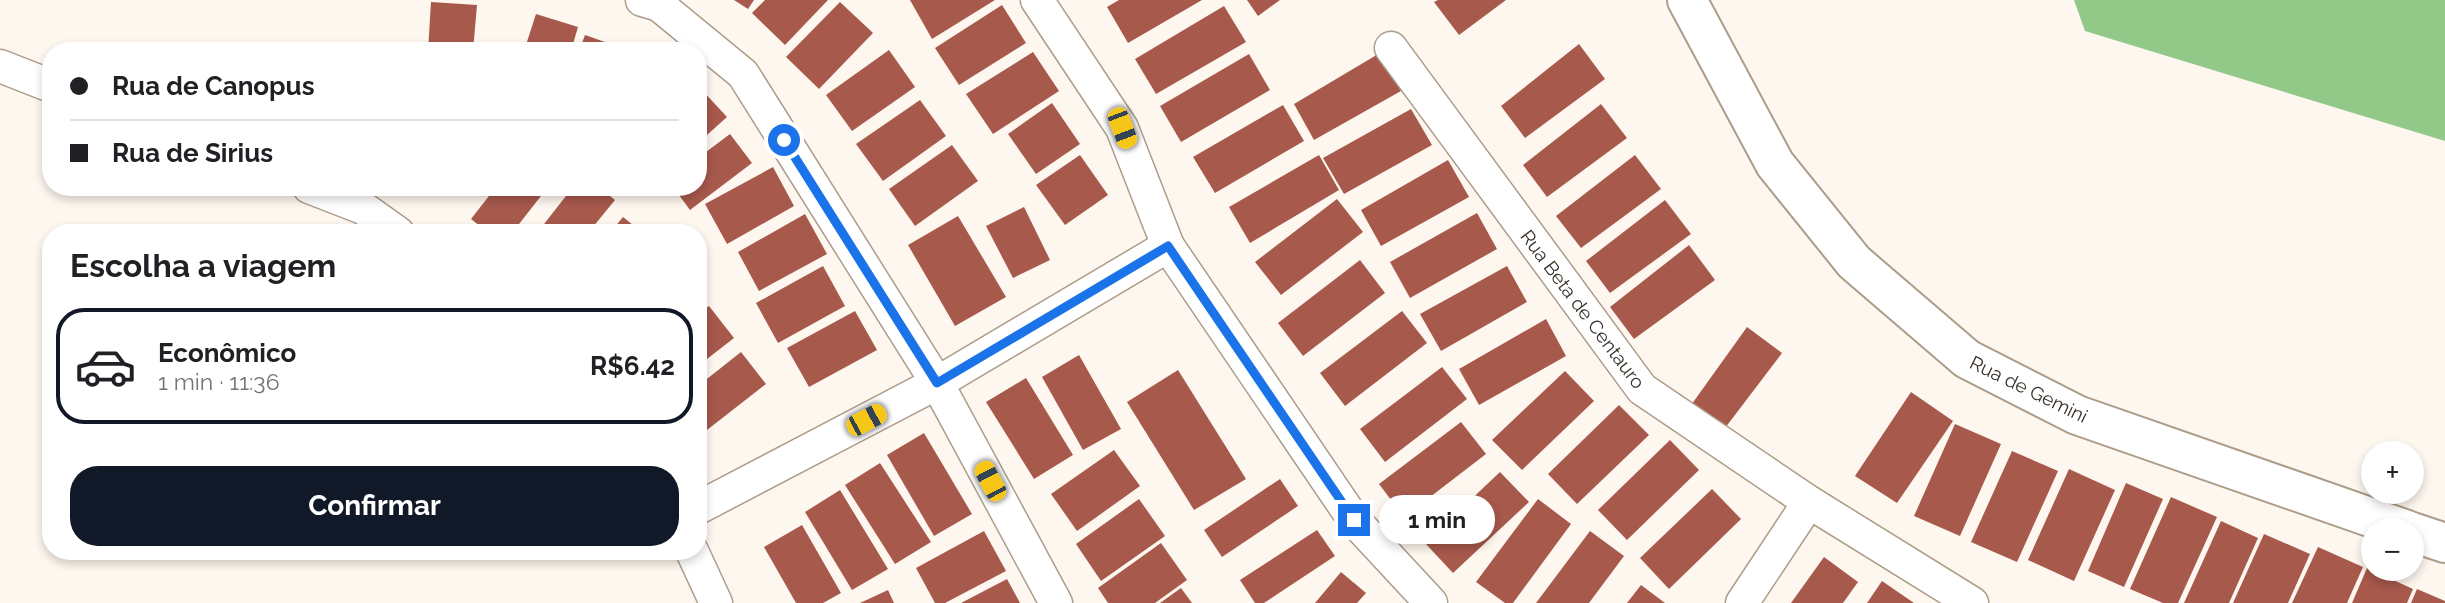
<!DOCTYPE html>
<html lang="pt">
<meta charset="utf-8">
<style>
:root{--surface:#fff;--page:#f2f2f2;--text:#202124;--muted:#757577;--line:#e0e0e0;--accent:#111827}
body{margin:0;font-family:Raleway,sans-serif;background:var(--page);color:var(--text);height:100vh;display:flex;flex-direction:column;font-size:26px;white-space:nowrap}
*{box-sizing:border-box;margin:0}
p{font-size:23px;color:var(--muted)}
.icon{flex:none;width:38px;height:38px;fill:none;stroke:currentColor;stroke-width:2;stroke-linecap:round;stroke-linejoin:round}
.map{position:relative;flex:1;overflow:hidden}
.panel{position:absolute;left:42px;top:224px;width:665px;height:336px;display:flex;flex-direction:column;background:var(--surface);border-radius:28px;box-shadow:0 4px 10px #0003}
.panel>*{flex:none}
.banner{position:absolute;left:42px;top:42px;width:665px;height:154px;border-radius:28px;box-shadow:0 4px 10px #0003;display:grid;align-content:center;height:154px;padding:0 28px;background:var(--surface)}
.buttons{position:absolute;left:2361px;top:441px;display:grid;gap:14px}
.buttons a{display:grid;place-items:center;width:63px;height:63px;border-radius:50%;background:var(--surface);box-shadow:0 4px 10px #0003;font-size:35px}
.end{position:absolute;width:32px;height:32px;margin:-16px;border:9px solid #1a73e8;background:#fff;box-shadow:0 0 0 4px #fff}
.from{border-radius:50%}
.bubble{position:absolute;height:49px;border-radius:24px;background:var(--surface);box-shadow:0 4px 10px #0003;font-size:23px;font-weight:700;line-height:49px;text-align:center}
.car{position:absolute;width:21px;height:42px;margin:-21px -10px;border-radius:9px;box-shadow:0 0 5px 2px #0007;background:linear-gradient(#f5c518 24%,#345 0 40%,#f5c518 0 76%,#345 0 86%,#f5c518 0)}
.banner b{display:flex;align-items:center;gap:24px;height:66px;font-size:26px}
.banner b+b{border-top:2px solid var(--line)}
.banner i{width:18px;height:18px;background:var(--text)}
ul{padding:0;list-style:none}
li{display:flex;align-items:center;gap:21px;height:116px;margin:0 14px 10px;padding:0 14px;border:4px solid transparent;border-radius:28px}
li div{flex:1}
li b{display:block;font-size:26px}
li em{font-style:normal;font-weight:700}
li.on{border-color:var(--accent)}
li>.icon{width:63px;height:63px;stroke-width:1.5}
h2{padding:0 28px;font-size:32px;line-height:84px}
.primary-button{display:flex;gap:14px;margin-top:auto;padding:14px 28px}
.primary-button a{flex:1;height:80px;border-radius:28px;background:var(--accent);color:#fff;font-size:28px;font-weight:700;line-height:80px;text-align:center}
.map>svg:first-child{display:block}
</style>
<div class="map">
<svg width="2445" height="603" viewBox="0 0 2445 603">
<rect width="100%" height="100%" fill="#fef7ef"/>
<path fill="#92c989" d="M2074 0H2445V141L2085 31Z"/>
<g fill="#a7594c">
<path d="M734 0H754L748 9Z"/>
<path d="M765 0H828L785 45 752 13Z"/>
<path d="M910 0H995L932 39Z"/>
<path d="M1119 0H1202L1128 43 1107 7Z"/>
<path d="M1247 0H1280L1258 16Z"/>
<path d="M1438 0H1506L1459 35 1434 2Z"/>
<path d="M431 2 477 5 473 51H428Z"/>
<path d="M840 2 873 33 819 89 786 57Z"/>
<path d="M1002 5 1026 43 959 85 935 48Z"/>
<path d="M1224 6 1246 42 1156 94 1135 59Z"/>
<path d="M536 14 578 27 571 51H524Z"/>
<path d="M585 35 628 50V51H579Z"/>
<path d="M1579 44 1605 79 1525 138 1501 106Z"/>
<path d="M889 50 915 87 852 131 826 95Z"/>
<path d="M1033 52 1059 91 993 134 966 94Z"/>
<path d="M1380 53 1401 91 1314 140 1294 104Z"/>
<path d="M1249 54 1270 90 1181 142 1160 106Z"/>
<path d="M702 90 727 117 698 143V93Z"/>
<path d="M920 100 946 136 883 181 856 144Z"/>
<path d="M1052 103 1080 144 1036 174 1008 134Z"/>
<path d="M1601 104 1627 138 1547 197 1523 165Z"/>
<path d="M1283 105 1304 141 1215 193 1193 157Z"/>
<path d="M1411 109 1432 145 1344 194 1323 158Z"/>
<path d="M730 134 752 163 690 210 673 187H698V158Z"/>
<path d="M952 145 978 181 915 226 889 189Z"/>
<path d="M1080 155 1108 195 1065 225 1036 185Z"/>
<path d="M1319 155 1339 190 1250 243 1229 207Z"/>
<path d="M1635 155 1661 189 1581 248 1556 216Z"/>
<path d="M1448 160 1469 197 1381 246 1361 210Z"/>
<path d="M773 167 794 206 727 244 705 204Z"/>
<path d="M496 187H548L512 233H489L471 219Z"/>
<path d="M573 187H599L615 200 588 233H537Z"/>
<path d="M1337 199 1363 232 1281 295 1255 262Z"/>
<path d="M1665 200 1691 234 1610 293 1586 261Z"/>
<path d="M1024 207 1050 260 1013 278 986 226Z"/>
<path d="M1477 213 1497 249 1410 298 1390 262Z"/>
<path d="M805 214 827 254 759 291 738 252Z"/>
<path d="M958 216 1006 297 955 326 908 245Z"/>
<path d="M623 217 643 233H610Z"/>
<path d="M1689 245 1715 280 1634 339 1610 307Z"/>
<path d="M1360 260 1385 293 1303 356 1278 323Z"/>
<path d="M823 266 845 306 778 343 756 303Z"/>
<path d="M1507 266 1527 302 1441 351 1420 314Z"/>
<path d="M709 306 734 338 698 366V314Z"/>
<path d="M855 311 877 350 809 387 787 348Z"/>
<path d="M1402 311 1427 343 1345 406 1320 373Z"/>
<path d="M1546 319 1566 356 1479 405 1459 369Z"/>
<path d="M1747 327 1782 353 1722 432 1689 408Z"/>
<path d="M741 352 766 384 698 437V386Z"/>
<path d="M1079 355 1121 429 1083 450 1042 377Z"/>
<path d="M1442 367 1467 399 1385 462 1360 429Z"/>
<path d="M1178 370 1246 479 1194 510 1127 402Z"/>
<path d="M1565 371 1594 401 1522 470 1492 440Z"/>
<path d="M1026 378 1073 455 1034 479 986 402Z"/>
<path d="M1911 392 1953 421 1897 503 1855 476Z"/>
<path d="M1619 405 1649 435 1577 504 1548 474Z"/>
<path d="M1461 422 1486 454 1404 517 1379 484Z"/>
<path d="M1955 424 2001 444 1960 536 1914 516Z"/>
<path d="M924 433 972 514 934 536 887 455Z"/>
<path d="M1670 440 1699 470 1627 540 1598 510Z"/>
<path d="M1114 450 1140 486 1077 531 1051 494Z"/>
<path d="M2012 451 2058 471 2017 562 1971 542Z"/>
<path d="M880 463 931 542 895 564 845 485Z"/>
<path d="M2069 469 2115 490 2074 581 2028 560Z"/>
<path d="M1500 472 1529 502 1453 573 1425 543Z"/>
<path d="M1280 479 1298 506 1222 557 1204 530Z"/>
<path d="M2126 483 2163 499 2124 587 2088 571Z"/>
<path d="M1712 489 1741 519 1669 589 1640 558Z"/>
<path d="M840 490 888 569 852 590 805 512Z"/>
<path d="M2171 497 2217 517 2178 603H2163L2130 589Z"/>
<path d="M1139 499 1165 536 1101 581 1076 544Z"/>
<path d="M1538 499 1571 524 1513 603H1505L1476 582Z"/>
<path d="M2221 521 2258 538 2229 603H2184Z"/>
<path d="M802 525 841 593 823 603H796L764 547Z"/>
<path d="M1317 530 1335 556 1264 603H1255L1240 580Z"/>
<path d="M984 531 1006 571 945 603H935L916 568Z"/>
<path d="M1590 531 1624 556 1589 603H1536Z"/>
<path d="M2264 534 2310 554 2288 603H2233Z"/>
<path d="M1161 543 1187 580 1155 603H1108L1098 588Z"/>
<path d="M2318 547 2363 567 2347 603H2292Z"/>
<path d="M1824 557 1858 582 1843 603H1791Z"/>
<path d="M2367 568 2413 589 2407 603H2352Z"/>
<path d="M1341 572 1366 593 1357 603H1315Z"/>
<path d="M1007 579 1020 603H961Z"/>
<path d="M1882 581 1914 603H1867Z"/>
<path d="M1641 585 1665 603H1627Z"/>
<path d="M1181 588 1192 603H1160Z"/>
<path d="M2417 589 2445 601V603H2411Z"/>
<path d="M888 590 894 603H860Z"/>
</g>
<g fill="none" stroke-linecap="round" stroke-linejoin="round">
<g stroke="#ac9c89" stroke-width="35">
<g id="minor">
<path d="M642 0 659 5 743 74 937 383 1056 603"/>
<path d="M1037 0 1122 128 1168 246 1354 520 1431 603"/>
<path d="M1391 48 1642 389 1809 502 1972 603"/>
<path d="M0 66 51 86"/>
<path d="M309 187 363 208 398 233"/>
<path d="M698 508 937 383 1168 246"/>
<path d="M692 551 716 603"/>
<path d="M1742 603 1809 502"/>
</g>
</g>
<g stroke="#ac9c89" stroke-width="42">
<g id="tertiary">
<path d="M1687 0 1775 164 1854 262 1967 359 2077 415 2407 530"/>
<path d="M2412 532 2445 543"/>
</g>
</g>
<use href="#minor" stroke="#fff" stroke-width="32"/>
<use href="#tertiary" stroke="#fff" stroke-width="38"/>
</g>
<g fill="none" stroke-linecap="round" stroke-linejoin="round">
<path stroke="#1a73e8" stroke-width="9" d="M784 140 937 383 1168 246 1354 520"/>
</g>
<g text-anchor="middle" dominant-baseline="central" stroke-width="7" stroke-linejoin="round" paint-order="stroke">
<g font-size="19" fill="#38312a" stroke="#fff">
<text transform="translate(1583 309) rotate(53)">Rua Beta de Centauro</text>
<text transform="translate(2029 389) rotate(26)">Rua de Gemini</text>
</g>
</g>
</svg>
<div class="buttons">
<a>+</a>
<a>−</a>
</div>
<i class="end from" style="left:784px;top:140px"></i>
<i class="end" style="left:1354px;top:520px"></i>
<div class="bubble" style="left:1379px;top:495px;width:116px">1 min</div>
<i class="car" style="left:1122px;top:128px;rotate:159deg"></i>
<i class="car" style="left:866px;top:420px;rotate:62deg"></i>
<i class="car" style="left:990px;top:481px;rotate:332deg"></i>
<div class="banner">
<b><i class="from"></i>Rua de Canopus</b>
<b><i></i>Rua de Sirius</b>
</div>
<section class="panel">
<h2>Escolha a viagem</h2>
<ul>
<li class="on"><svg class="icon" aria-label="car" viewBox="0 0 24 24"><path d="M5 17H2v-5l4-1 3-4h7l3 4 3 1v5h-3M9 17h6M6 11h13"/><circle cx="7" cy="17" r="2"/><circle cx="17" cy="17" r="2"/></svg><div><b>Econômico</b><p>1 min · 11:36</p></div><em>R$6.42</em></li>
</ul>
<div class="primary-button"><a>Confirmar</a></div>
</section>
</div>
